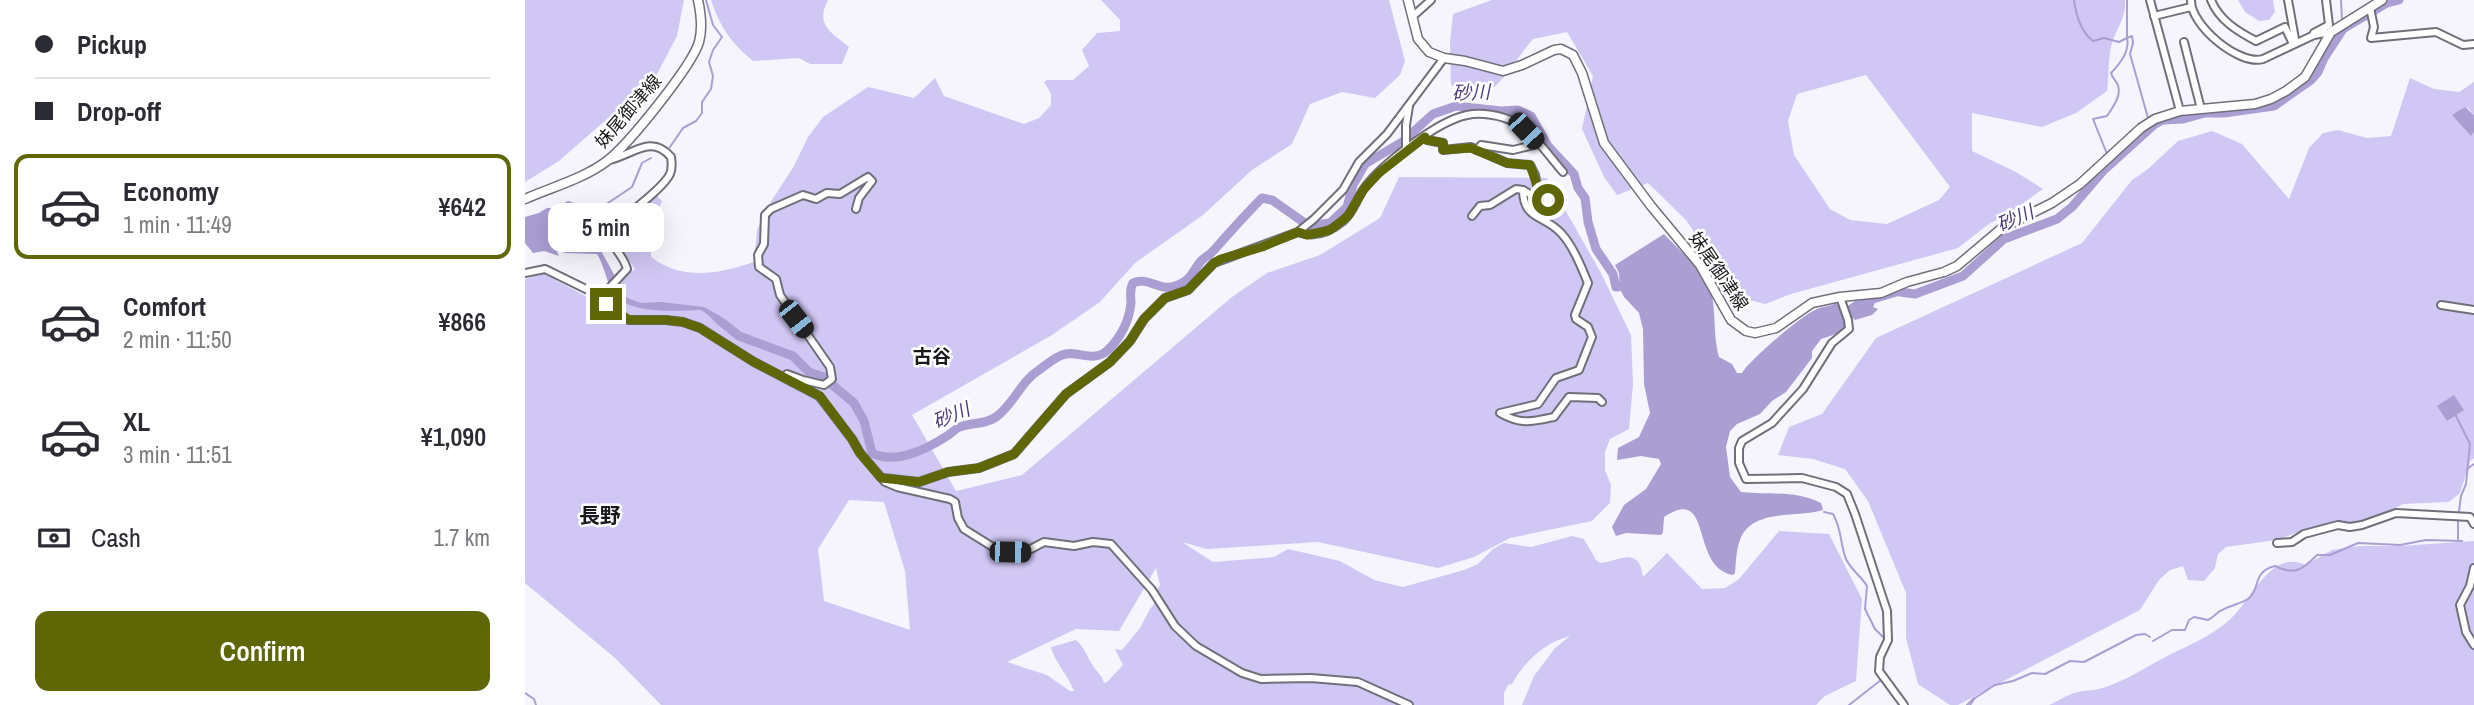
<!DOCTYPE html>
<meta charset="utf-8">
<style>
:root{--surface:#fff;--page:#f2f2f3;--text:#2b2b33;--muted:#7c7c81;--line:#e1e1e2;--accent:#5e6606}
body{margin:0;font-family:"Archivo Narrow","Noto Sans JP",sans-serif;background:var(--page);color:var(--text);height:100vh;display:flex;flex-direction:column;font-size:26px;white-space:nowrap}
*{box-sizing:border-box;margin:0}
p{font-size:23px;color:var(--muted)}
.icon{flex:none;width:38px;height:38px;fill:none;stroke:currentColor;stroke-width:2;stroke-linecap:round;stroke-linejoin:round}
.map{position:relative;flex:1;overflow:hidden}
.side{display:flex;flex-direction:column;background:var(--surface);width:525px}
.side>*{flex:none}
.banner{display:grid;align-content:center;height:154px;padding:0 35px;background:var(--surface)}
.end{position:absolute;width:32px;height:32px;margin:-16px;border:9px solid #5e6606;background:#fff;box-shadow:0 0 0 4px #fff}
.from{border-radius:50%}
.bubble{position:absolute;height:49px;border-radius:14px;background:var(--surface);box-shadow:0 7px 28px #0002;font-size:23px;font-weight:600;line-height:49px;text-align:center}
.car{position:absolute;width:21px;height:42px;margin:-21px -10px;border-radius:9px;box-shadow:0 0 5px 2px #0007;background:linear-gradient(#222 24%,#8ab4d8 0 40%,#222 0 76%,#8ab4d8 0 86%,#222 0)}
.banner b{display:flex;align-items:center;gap:24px;height:66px;font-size:26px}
.banner b+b{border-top:2px solid var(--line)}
.banner i{width:18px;height:18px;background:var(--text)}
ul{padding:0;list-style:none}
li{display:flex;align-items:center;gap:21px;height:105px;margin:0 14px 10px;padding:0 21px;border:4px solid transparent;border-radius:14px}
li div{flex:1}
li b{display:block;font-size:26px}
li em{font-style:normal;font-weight:600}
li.active{border-color:var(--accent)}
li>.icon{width:63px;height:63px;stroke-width:1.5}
.pay{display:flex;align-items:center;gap:18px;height:77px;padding:0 35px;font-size:26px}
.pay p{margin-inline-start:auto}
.primary-button{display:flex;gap:14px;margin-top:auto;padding:14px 35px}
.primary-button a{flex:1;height:80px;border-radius:14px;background:var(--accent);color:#fff;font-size:28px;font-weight:600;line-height:80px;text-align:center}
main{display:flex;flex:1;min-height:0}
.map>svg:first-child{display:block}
</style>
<main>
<section class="side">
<div class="banner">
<b><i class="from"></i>Pickup</b>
<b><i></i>Drop-off</b>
</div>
<ul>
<li class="active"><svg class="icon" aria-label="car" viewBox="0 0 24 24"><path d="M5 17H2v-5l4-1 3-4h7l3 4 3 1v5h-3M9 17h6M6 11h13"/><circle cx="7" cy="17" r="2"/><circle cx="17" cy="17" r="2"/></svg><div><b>Economy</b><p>1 min · 11:49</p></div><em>¥642</em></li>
<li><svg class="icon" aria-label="car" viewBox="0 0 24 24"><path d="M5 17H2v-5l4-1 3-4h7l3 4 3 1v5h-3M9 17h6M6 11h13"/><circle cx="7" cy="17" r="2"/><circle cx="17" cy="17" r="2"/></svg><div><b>Comfort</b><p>2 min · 11:50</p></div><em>¥866</em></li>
<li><svg class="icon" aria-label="car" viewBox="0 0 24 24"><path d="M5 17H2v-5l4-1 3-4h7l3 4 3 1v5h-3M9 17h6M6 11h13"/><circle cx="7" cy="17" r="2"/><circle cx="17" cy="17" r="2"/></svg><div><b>XL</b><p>3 min · 11:51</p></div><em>¥1,090</em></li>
</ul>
<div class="pay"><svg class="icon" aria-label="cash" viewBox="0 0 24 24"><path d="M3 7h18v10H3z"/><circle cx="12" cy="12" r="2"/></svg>Cash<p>1.7 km</p></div>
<div class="primary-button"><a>Confirm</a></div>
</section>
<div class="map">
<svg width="1949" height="705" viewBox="0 0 1949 705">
<rect width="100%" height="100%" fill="#f6f5fe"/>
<g fill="#d1c7f4" fill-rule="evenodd">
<path d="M0 0H159L152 36 131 76 34 161 0 182Z"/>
<path d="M186 0H303C290 25 306 32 324 47L317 64H285L274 58 228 61C207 44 194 26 186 0Z"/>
<path d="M576 0H864L880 61 875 75 850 98 817 92 785 104 767 144 727 170 678 215 610 263 575 302 527 335 387 415 431 491 497 475 707 297 742 273 795 255 855 218 874 177 1022 178 1076 273 1106 335 1108 384 1104 429 1085 439 1080 452V470L1086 485 1085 503 1067 521 985 538 949 557 913 568 793 542 681 549 657 542 688 562 749 557 763 549 815 561 849 580 878 587 939 570 953 564 968 549 979 543 1006 547 1047 536 1059 539 1071 560 1075 563C1095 561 1114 545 1118 577L1142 553 1177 589 1200 588 1214 579 1254 531 1304 534 1337 599 1331 681 1300 696 1291 705H997L1009 676 1030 648 1045 636C1019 643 1000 661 987 684L983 685 979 693V705H136L90 658 0 583V279L19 274 70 301 110 269 90 240 91 230 131 195 137 201 130 219 131 242 126 250V257C158 281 193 274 229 262L232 230 245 203 269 166 283 137 298 117 343 87 389 98 410 78 419 96 499 124 514 118 526 105V94L519 82 522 80H548L564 66 557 50 572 33 595 31V20ZM324 500 359 502 380 571 385 630 299 601 293 549ZM631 568 635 585 631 591 629 604 625 609 615 628 597 650 590 649 598 665 582 682 579 683C577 674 571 672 567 664 561 655 560 648 551 640L526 647C530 663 543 675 549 691H545L522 675 482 662 551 629 594 631Z"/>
<path d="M967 0H1600C1602 18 1590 29 1586 47 1583 61 1584 76 1582 91L1551 113 1517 127 1447 113V151L1491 172 1518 189 1487 211 1464 224 1433 248 1266 294 1240 304 1213 297 1161 220 1123 183 1092 195 1079 177 1057 129 1068 76 1042 32 1008 39C1000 48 977 82 969 87 958 94 937 90 926 85L925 43 928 14ZM1341 75 1425 187 1414 200 1362 224 1325 220 1305 209 1269 155 1263 121 1272 94Z"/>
<path d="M1713 0H1748L1750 12 1744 20 1734 21 1720 12Z"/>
<path d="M1885 78 1909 89 1934 92 1949 82V115L1942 107 1946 136 1949 132V458L1945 461 1935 493 1924 502 1878 504 1869 509 1831 524 1813 522 1774 532 1751 540 1701 547 1693 554 1690 568 1679 581 1663 580 1658 566 1645 570 1634 580 1615 610 1433 705H1425L1393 684 1381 638V593L1343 501 1320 469 1288 459 1253 455 1264 427 1297 414 1351 338 1557 243 1607 180 1623 169 1653 141 1687 131 1717 144 1764 199 1784 148 1798 133 1813 130 1842 138 1866 136Z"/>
<path d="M1949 541V705H1524C1533 701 1543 694 1553 692 1560 690 1567 691 1574 689 1600 682 1622 666 1646 654 1665 645 1685 636 1702 622 1726 603 1745 548 1780 565L1807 550 1834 546H1875Z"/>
</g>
<g fill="#ab9ed3">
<path d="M1940 107 1949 115V132L1946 136 1927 115Z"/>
<path d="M43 201 60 206 79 204 81 206 61 213 53 220V227L75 249 102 298 116 303 136 302 179 307 197 317 206 329 204 331C191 327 187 316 176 310 152 311 100 315 87 291 81 279 79 265 72 254L40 253 34 250 32 252 34 256 19 251 8 253 0 243V217L14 213 22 208H30Z"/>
<path d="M1139 234C1155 251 1181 272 1187 296 1191 316 1188 337 1194 357L1207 364 1212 373H1217C1226 359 1276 316 1290 310 1297 306 1305 307 1311 303L1317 310 1330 301 1354 297 1378 289 1387 292 1350 303 1348 307 1353 309 1347 315 1330 320 1324 314 1317 332 1296 339 1287 351V358L1261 392 1247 401 1235 414 1212 424 1205 431 1201 447 1205 477 1216 492C1244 495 1270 490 1296 503L1298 510C1273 518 1226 508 1215 540 1211 550 1211 563 1210 573L1208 575C1164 567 1189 484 1139 517L1138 532 1136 535 1101 533 1091 536 1087 527 1099 505 1121 489 1136 464 1134 459 1116 456 1092 460 1093 448 1114 437 1125 413 1119 384 1118 329 1114 313 1099 297 1095 289 1094 273 1090 265Z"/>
<path d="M1929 395 1939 410 1922 421 1912 406Z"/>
</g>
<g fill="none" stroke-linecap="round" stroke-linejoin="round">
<g stroke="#ab9ed3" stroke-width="2">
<path d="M1549 0C1551 15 1555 31 1568 41L1579 38 1594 42 1602 38C1605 51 1595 64 1586 73 1587 77 1590 80 1592 83 1598 94 1588 107 1582 116L1568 119 1582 154"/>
<path d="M1602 0V38L1607 36 1608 43 1605 54 1623 118"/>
<path d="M1816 0 1817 19"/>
<path d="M145 147 158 128 171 121 177 113V102L186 89 188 76 184 62 188 50 197 37 188 25 181 0"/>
<path d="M80 205 107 187 117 163 126 158"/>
<path d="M1930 414 1945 444 1941 484 1936 496 1933 519V539"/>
<path d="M1942 469 1949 464"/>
<path d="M1299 512 1308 514C1317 529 1315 544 1321 559 1326 570 1336 576 1342 586L1340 609 1350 629 1360 639"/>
<path d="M1628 641 1647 630H1660L1664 620 1669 617 1683 620C1689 617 1692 612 1697 610 1706 605 1715 604 1723 599 1737 588 1726 572 1750 566 1770 576 1778 569 1792 555H1805L1833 543 1875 545 1901 540 1937 541"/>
<path d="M0 693 9 699 11 705"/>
<path d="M1324 705 1356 680"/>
<path d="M1442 705 1449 698"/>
<path d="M1445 705 1450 698 1470 685 1488 681 1507 673 1520 674 1545 661 1559 662 1611 635 1620 634 1625 637"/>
</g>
<g stroke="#ab9ed3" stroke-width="9">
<path d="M1375 292 1390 294 1438 276 1479 239 1532 219 1547 207 1578 171 1630 124 1638 120 1658 119 1680 113H1699L1749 106 1786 80 1793 72 1799 58 1818 29 1862 3 1874 0"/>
<path d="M198 323 214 336 268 356 284 372 298 377 329 403 339 421 347 453C370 465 402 449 422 436 427 433 431 428 435 427 447 422 460 425 471 417 489 404 496 381 514 370 521 365 529 358 537 355 551 349 568 364 583 350 595 338 604 321 606 303 606 296 604 290 608 283 623 276 635 292 650 286 667 280 666 273 676 261 680 257 685 255 689 250 705 232 720 215 737 198L747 200 784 226 805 223 822 207 828 185 840 164 877 142 908 114 931 106 976 111 993 110 1006 116 1023 146 1049 174 1053 188 1060 198 1063 222 1071 249 1088 274 1091 287 1105 285"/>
</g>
<g stroke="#716f79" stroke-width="10">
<g id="minor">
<path d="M1625 0 1655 111"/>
<path d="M1666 0C1665 25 1714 66 1738 59L1789 35 1806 32"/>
<path d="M1686 0C1694 20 1712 31 1731 41L1760 27 1768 44"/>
<path d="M1763 0 1770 39"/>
<path d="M1845 8 1849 27 1846 38 1911 32 1938 45 1949 44"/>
<path d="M1629 16 1666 7"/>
<path d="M887 17 906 0"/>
<path d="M1789 33 1804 25 1801 0"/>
<path d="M1659 42 1676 109"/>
<path d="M900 137 902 140 918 143V150L946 147 982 163 1005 165 1010 175 1013 191 1024 202 1022 205C1014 202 1002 191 998 190 998 220 1020 215 1036 233 1048 246 1056 266 1063 283L1050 315 1051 319 1063 327 1067 337 1054 370 1031 378 1013 404 975 413C996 425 1006 422 1029 417L1044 397 1073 398 1077 402"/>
<path d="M881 150V125L884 106"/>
<path d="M952 150 956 145 988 150 1013 144"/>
<path d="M947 216 955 206 965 205 991 189 998 190"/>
<path d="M773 232C790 238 805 232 818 221 828 213 831 200 838 190 856 165 912 121 942 115 956 112 976 115 989 122 1009 133 1023 155 1038 172"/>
<path d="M0 273 20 269 69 293 98 318 104 320H141L158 322 175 328 229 362 294 396 327 439 335 453 360 482 372 487 425 499 430 502 433 518 439 529 471 549 500 552 519 542 549 546 568 542 586 544 627 590 650 626 671 646 717 673 736 679 786 678 833 682 884 705"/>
<path d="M1315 297 1323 320 1324 329 1307 343 1278 389 1247 423 1217 441 1214 448V463L1221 479 1277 478 1311 487 1322 494 1330 514 1362 611 1363 640 1355 657 1354 671 1379 705"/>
<path d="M75 298 102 269C98 253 82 245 85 228 99 217 138 189 145 174 147 169 147 163 146 157 126 133 106 156 84 160"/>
<path d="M1916 305 1949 310"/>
<path d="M262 374 278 380 299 385 307 379 305 367 255 295 251 279 234 267 233 255 239 244 240 215 246 209 278 195 291 199 302 193 315 194 343 177 347 181 334 198 331 209"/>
<path d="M358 478 394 482 423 472 454 468 489 454 541 394 585 362 605 341 619 319 640 298 663 290 689 263 773 232 789 219 818 190 834 162 862 134 919 58"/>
<path d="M1752 543 1767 542 1779 534 1813 525 1825 527 1837 525 1871 513 1945 517 1949 524"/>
<path d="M1949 568 1945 586 1935 605 1941 632 1949 645"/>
</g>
</g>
<g stroke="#716f79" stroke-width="11">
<g id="major">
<path d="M883 0 893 39 904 52 919 58 940 61 978 71 997 65 1029 50 1036 49 1048 55 1057 73 1079 143 1126 206 1175 265 1206 320 1221 331 1230 333 1251 328 1287 303 1315 297 1356 293 1382 282 1419 272 1432 266 1477 228 1527 203 1555 184 1616 128 1630 119 1655 111 1730 104 1746 99 1761 91 1780 77 1806 32 1857 0"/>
<path d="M0 199C27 187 58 179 82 161 103 145 167 66 174 42 178 28 176 14 173 0"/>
</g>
</g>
<use href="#minor" stroke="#fff" stroke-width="6"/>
<use href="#major" stroke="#fff" stroke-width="8"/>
</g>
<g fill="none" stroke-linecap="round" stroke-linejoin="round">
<path stroke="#5e6606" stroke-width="9" d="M81 304 104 320H141L158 322 175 328 229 362 295 396 327 439 335 453 356 478 394 482 423 472 454 468 489 454 541 394 585 362 605 341 619 319 640 298 663 290 689 263 696 259 737 247 773 232 782 235 805 230 823 216 839 189 854 173 900 137 902 140 918 143V150L946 148 982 163 1005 165 1015 194 1023 200"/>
</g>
<g text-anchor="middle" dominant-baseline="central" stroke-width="5" stroke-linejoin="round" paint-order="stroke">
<g font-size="18" fill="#19181d" stroke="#fff">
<text transform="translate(103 111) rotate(-49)">妹尾御津線</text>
<text transform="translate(1194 271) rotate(56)">妹尾御津線</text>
</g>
<g font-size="19" font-style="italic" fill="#4e3b7c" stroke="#fff">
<text transform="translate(946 92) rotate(-2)">砂川</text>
<text transform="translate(1490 218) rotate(-24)">砂川</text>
<text transform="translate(426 415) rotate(-23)">砂川</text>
</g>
<g font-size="19" font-weight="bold" fill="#19181d" stroke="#fff">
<text x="407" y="356">古谷</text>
</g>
<g font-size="21" font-weight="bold" fill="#19181d" stroke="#fff">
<text x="75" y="515">長野</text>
</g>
</g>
</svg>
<i class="end from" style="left:1023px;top:200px"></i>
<i class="end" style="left:81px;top:304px"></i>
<div class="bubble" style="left:23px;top:203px;width:116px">5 min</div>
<i class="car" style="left:1001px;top:131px;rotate:137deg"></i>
<i class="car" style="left:271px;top:319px;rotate:142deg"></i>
<i class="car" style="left:485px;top:552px;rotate:91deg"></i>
</div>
</main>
